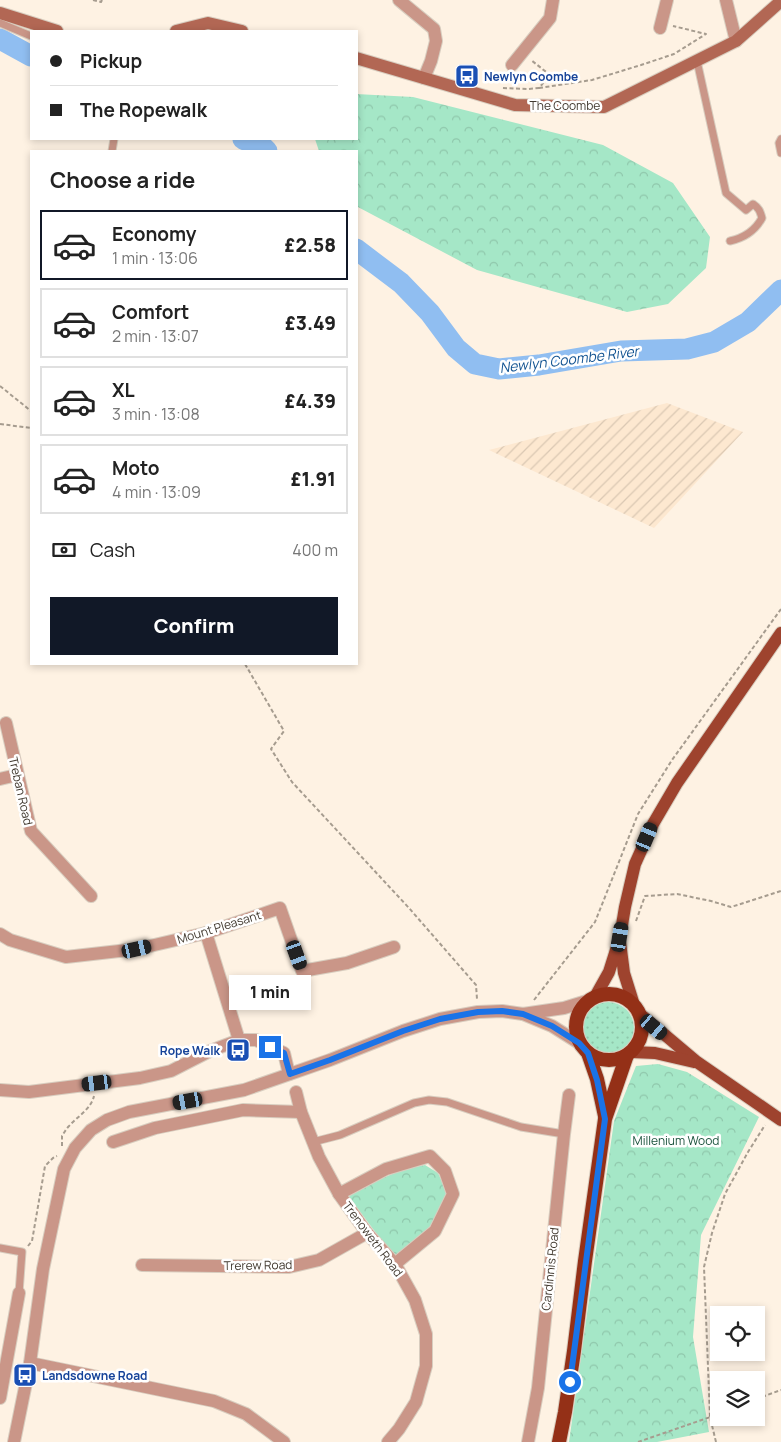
<!DOCTYPE html>
<meta charset="utf-8">
<style>
:root{--surface:#fff;--page:#f2f2f2;--text:#222;--muted:#767676;--line:#e0e0e0;--accent:#111827}
body{margin:0;font-family:Manrope,sans-serif;background:var(--page);color:var(--text);height:100vh;display:flex;flex-direction:column;font-size:19px;white-space:nowrap}
*{box-sizing:border-box;margin:0}
p{font-size:16px;color:var(--muted)}
.icon{flex:none;width:28px;height:28px;fill:none;stroke:currentColor;stroke-width:2;stroke-linecap:round;stroke-linejoin:round}
.map{position:relative;flex:1;overflow:hidden}
.side{position:absolute;left:30px;top:150px;width:328px;height:515px;display:flex;flex-direction:column;background:var(--surface);border-radius:0px;box-shadow:0 2px 8px #0003}
.side>*{flex:none}
.top-card{position:absolute;left:30px;top:30px;width:328px;height:110px;border-radius:0px;box-shadow:0 2px 8px #0003;display:grid;align-content:center;height:110px;padding:0 20px;background:var(--surface)}
.controls{position:absolute;left:710px;top:1306px;display:grid;gap:10px}
.controls a{display:grid;place-items:center;width:55px;height:55px;border-radius:0px;background:var(--surface);box-shadow:0 2px 8px #0003;font-size:25px}
.end{position:absolute;width:22px;height:22px;margin:-11px;border:6px solid #1a73e8;background:#fff;box-shadow:0 0 0 2px #fff}
.from{border-radius:50%}
.bubble{position:absolute;height:35px;border-radius:0px;background:var(--surface);box-shadow:0 2px 8px #0003;font-size:16px;font-weight:800;line-height:35px;text-align:center}
.car{position:absolute;width:15px;height:30px;margin:-15px -8px;border-radius:6px;box-shadow:0 0 4px 1px #0007;background:linear-gradient(#222 24%,#8ab4d8 0 40%,#222 0 76%,#8ab4d8 0 86%,#222 0)}
.top-card b{display:flex;align-items:center;gap:18px;height:48px;font-size:19px}
.top-card b+b{border-top:1px solid var(--line)}
.top-card i{width:12px;height:12px;background:var(--text)}
ul{padding:0;list-style:none}
li{display:flex;align-items:center;gap:15px;height:70px;margin:0 10px 8px;padding:0 10px;border:2px solid var(--line);border-radius:0px}
li div{flex:1}
li b{display:block;font-size:19px}
li em{font-style:normal;font-weight:800}
li.selected{border-color:var(--accent)}
li>.icon{width:45px;height:45px;stroke-width:1.5}
h2{padding:0 20px;font-size:22px;line-height:60px}
.pay{display:flex;align-items:center;gap:12px;height:55px;padding:0 20px;font-size:19px}
.pay p{margin-inline-start:auto}
.button{display:flex;gap:10px;margin-top:auto;padding:10px 20px}
.button a{flex:1;height:58px;border-radius:0px;background:var(--accent);color:#fff;font-size:20px;font-weight:800;line-height:58px;text-align:center}
.map>svg:first-child{display:block}
</style>
<div class="map">
<svg width="781" height="1442" viewBox="0 0 781 1442">
<defs>
<pattern id="industrial-furrows" width="10" height="10" patternUnits="userSpaceOnUse" patternTransform="scale(1.25)"><rect width="10" height="10" fill="#fde8d0"/><path d="M-1 1l2-2M0 10L10 0M9 11l2-2" fill="none" stroke="#dac8b3"/></pattern>
<pattern id="grass-dots" width="8" height="8" patternUnits="userSpaceOnUse" patternTransform="scale(1.25)"><rect width="8" height="8" fill="#a5e7c7"/><path d="M2 2h.1M6 6h.1" fill="none" stroke="#8fc7ab" stroke-width="1.8" stroke-linecap="round"/></pattern>
<pattern id="forest-crowns" width="20" height="18" patternUnits="userSpaceOnUse" patternTransform="scale(1.25)"><rect width="20" height="18" fill="#a5e7c7"/><path d="M2 6a3 3 0 1 1 6 0M12 15a3 3 0 1 1 6 0" fill="none" stroke="#8fc7ab"/></pattern>
</defs>
<rect width="100%" height="100%" fill="#fef2e3"/>
<path fill="url(#industrial-furrows)" d="M667 403 743 432 654 528 489 450Z"/>
<circle fill="url(#grass-dots)" cx="608" cy="1028" r="26"/>
<g fill="url(#forest-crowns)">
<path d="M356 94 413 97 603 145 673 183 710 237 706 268 668 304 627 312 477 270 356 206V151H319L315 139H356Z"/>
<path d="M658 1064 687 1072 759 1117 701 1235 693 1337 709 1432 657 1442H569L614 1121 636 1066Z"/>
<path d="M425 1165 438 1173 447 1192 428 1235 399 1258 391 1253 349 1197 352 1191 404 1169Z"/>
</g>
<g fill="none" stroke-linecap="round" stroke-linejoin="round">
<g stroke="#90bef1" stroke-width="21">
<path d="M0 39 31 56"/>
<path d="M243 139 264 148 267 151"/>
<path d="M356 249 401 283 430 313 456 348 475 364 499 369 539 365 621 351 687 349 714 342 748 322 781 290"/>
</g>
<g stroke="#d8cdbf" stroke-width="9">
<g id="service">
<path d="M0 23 31 36"/>
<path d="M697 61 726 193 746 210 753 204C759 208 760 211 762 218 755 231 744 238 730 241"/>
<path d="M781 139 779 143 781 153"/>
<path d="M112 151 114 139"/>
<path d="M313 1142 340 1135 414 1103 429 1100 447 1102 521 1127 564 1134"/>
<path d="M0 1248 22 1252 19 1293"/>
</g>
</g>
<g stroke="#d8cdbf" stroke-width="14">
<g id="minor">
<path d="M399 0 434 29 436 41 431 61 424 78"/>
<path d="M726 0 736 41"/>
<path d="M660 28 667 0"/>
<path d="M512 65 550 18 553 0"/>
<path d="M6 723 31 831 91 896"/>
<path d="M0 779 17 775"/>
<path d="M206 933 239 1040"/>
<path d="M0 934 10 940 66 957 137 949 206 933 280 908 302 971 347 963 394 947"/>
<path d="M0 1090 29 1092 140 1078 171 1071 210 1051 239 1040H256L284 1053 289 1074"/>
<path d="M296 1092 301 1112 319 1157 339 1194 367 1233 395 1264 415 1300 426 1334V1366L416 1402 399 1429 388 1442"/>
<path d="M113 1142 155 1128 243 1110 301 1112"/>
<path d="M339 1194 386 1169 430 1156 445 1171 453 1194 435 1231 395 1264"/>
<path d="M142 1265 289 1267 319 1260 367 1233"/>
<path d="M30 1363 214 1401 246 1414 284 1442"/>
<path d="M0 1398 19 1293"/>
<path d="M528 1442 538 1388 564 1134 569 1095"/>
</g>
</g>
<g stroke="#d8cdbf" stroke-width="14">
<g id="tertiary">
<path d="M523 1014 552 1026 579 1043"/>
<path d="M14 1442 30 1363 43 1269 64 1169 75 1148 91 1130 107 1120 129 1112 244 1090 330 1060 403 1031 440 1019 478 1012 502 1011 523 1014 564 1008 590 1000"/>
</g>
</g>
<g stroke="#d8cdbf" stroke-width="14">
<g id="secondary">
<path d="M0 13 57 31"/>
<path d="M176 31 208 23 242 31"/>
<path d="M356 58 515 105 604 107 736 41 781 1"/>
</g>
</g>
<g stroke="#d8cdbf" stroke-width="14">
<g id="primary">
<path d="M620 942 624 973 634 1005"/>
<path d="M595 997 609 972 620 937 625 907 635 864 653 824 677 783 781 633"/>
<path d="M640 1014 697 1062 781 1120"/>
<path d="M632 1052 655 1053 694 1062"/>
</g>
</g>
<g stroke="#d8cdbf" stroke-width="16">
<g id="trunk">
<circle cx="609" cy="1027" r="33"/>
<path d="M588 1053 597 1079 605 1116"/>
<path d="M559 1442 565 1412 574 1351 585 1261 605 1119 627 1055"/>
</g>
</g>
<g stroke="#a69c8f" stroke-width="2" stroke-dasharray="4 2.5" stroke-linecap="butt">
<path d="M93 0 101 2 102 0"/>
<path d="M503 88 528 89 539 88 550 75 531 60"/>
<path d="M539 88 592 80 641 65 674 54 706 34 673 26"/>
<path d="M0 386 31 411"/>
<path d="M0 424 31 428"/>
<path d="M245 664 284 731 271 749 292 782 409 908 476 985 477 999"/>
<path d="M636 921 645 896 677 894 711 901 731 907 781 891"/>
<path d="M534 1000 595 922 638 814 672 760 781 609"/>
<path d="M62 1146V1136C64 1133 66 1129 69 1126 78 1116 91 1109 94 1096"/>
<path d="M28 1246 32 1241 45 1166 53 1158 57 1156"/>
<path d="M756 1399 781 1390"/>
<path d="M638 1442 719 1414"/>
<path d="M716 1442 710 1417 704 1267 712 1233 725 1194 748 1152 765 1125"/>
</g>
<use href="#service" stroke="#ca9688" stroke-width="7"/>
<use href="#minor" stroke="#ca9688" stroke-width="12"/>
<use href="#tertiary" stroke="#ca9688" stroke-width="12"/>
<use href="#secondary" stroke="#b26754" stroke-width="12"/>
<use href="#primary" stroke="#9e432e" stroke-width="12"/>
<use href="#trunk" stroke="#943017" stroke-width="14"/>
</g>
<g fill="none" stroke-linecap="round" stroke-linejoin="round">
<path stroke="#1a73e8" stroke-width="6" d="M270 1047 284 1053 290 1074 330 1060 403 1031 440 1019 478 1012 502 1011 523 1014 552 1026 579 1043 588 1053 597 1080 605 1119 570 1382"/>
</g>
<defs>
<g id="bus-square" transform="scale(1.25)"><rect x="-9" y="-9" width="18" height="18" rx="4" fill="#1a4fb4" stroke="#fff"/><path d="M-5-6H5V4H4V6H2V4H-2V6H-4V4H-5ZM-3.5-4V0h7V-4ZM-3.5 1.2v1.5H-2V1.2ZM2 1.2v1.5H3.5V1.2Z" fill="#fff"/></g>
</defs>
<g fill-rule="evenodd">
<use href="#bus-square" x="467" y="76"/>
<use href="#bus-square" x="238" y="1050"/>
<use href="#bus-square" x="25" y="1375"/>
</g>
<g text-anchor="middle" dominant-baseline="central" stroke-width="5" stroke-linejoin="round" paint-order="stroke">
<g font-size="12" font-weight="bold" fill="#164399" stroke="#fff" text-anchor="start">
<text x="484" y="76">Newlyn Coombe</text>
<text x="220" y="1050" text-anchor="end">Rope Walk</text>
<text x="42" y="1375">Landsdowne Road</text>
</g>
<g font-size="12" fill="#41392f" stroke="#fff">
<text x="565" y="105">The Coombe</text>
<text transform="translate(21 791) rotate(77)">Treban Road</text>
<text transform="translate(219 927) rotate(-17)">Mount Pleasant</text>
<text transform="translate(373 1239) rotate(53)">Trenoweth Road</text>
<text transform="translate(258 1265) rotate(-1)">Trerew Road</text>
<text transform="translate(550 1269) rotate(-84)">Cardinnis Road</text>
</g>
<g font-size="12" fill="#1b533d" stroke="#fff">
<text x="676" y="1140">Millenium Wood</text>
</g>
<g font-size="14" font-style="italic" fill="#135492" stroke="#fff">
<text transform="translate(569 359) rotate(-7)">Newlyn Coombe River</text>
</g>
</g>
</svg>
<div class="controls">
<a><svg class="icon" aria-label="locate" viewBox="0 0 24 24"><circle cx="12" cy="12" r="6"/><path d="M12 2v4M12 18v4M2 12h4M18 12h4"/></svg></a>
<a><svg class="icon" aria-label="layers" viewBox="0 0 24 24"><path d="M12 4l9 5-9 5-9-5zM3 14l9 5 9-5"/></svg></a>
</div>
<i class="end from" style="left:570px;top:1382px"></i>
<i class="end" style="left:270px;top:1047px"></i>
<div class="bubble" style="left:229px;top:975px;width:82px">1 min</div>
<i class="car" style="left:647px;top:837px;rotate:23deg"></i>
<i class="car" style="left:620px;top:937px;rotate:9deg"></i>
<i class="car" style="left:137px;top:949px;rotate:77deg"></i>
<i class="car" style="left:297px;top:955px;rotate:160deg"></i>
<i class="car" style="left:654px;top:1027px;rotate:130deg"></i>
<i class="car" style="left:97px;top:1083px;rotate:263deg"></i>
<i class="car" style="left:188px;top:1101px;rotate:260deg"></i>
<div class="top-card">
<b><i class="from"></i>Pickup</b>
<b><i></i>The Ropewalk</b>
</div>
<section class="side">
<h2>Choose a ride</h2>
<ul>
<li class="selected"><svg class="icon" aria-label="car" viewBox="0 0 24 24"><path d="M5 17H2v-5l4-1 3-4h7l3 4 3 1v5h-3M9 17h6M6 11h13"/><circle cx="7" cy="17" r="2"/><circle cx="17" cy="17" r="2"/></svg><div><b>Economy</b><p>1 min · 13:06</p></div><em>£2.58</em></li>
<li><svg class="icon" aria-label="car" viewBox="0 0 24 24"><path d="M5 17H2v-5l4-1 3-4h7l3 4 3 1v5h-3M9 17h6M6 11h13"/><circle cx="7" cy="17" r="2"/><circle cx="17" cy="17" r="2"/></svg><div><b>Comfort</b><p>2 min · 13:07</p></div><em>£3.49</em></li>
<li><svg class="icon" aria-label="car" viewBox="0 0 24 24"><path d="M5 17H2v-5l4-1 3-4h7l3 4 3 1v5h-3M9 17h6M6 11h13"/><circle cx="7" cy="17" r="2"/><circle cx="17" cy="17" r="2"/></svg><div><b>XL</b><p>3 min · 13:08</p></div><em>£4.39</em></li>
<li><svg class="icon" aria-label="car" viewBox="0 0 24 24"><path d="M5 17H2v-5l4-1 3-4h7l3 4 3 1v5h-3M9 17h6M6 11h13"/><circle cx="7" cy="17" r="2"/><circle cx="17" cy="17" r="2"/></svg><div><b>Moto</b><p>4 min · 13:09</p></div><em>£1.91</em></li>
</ul>
<div class="pay"><svg class="icon" aria-label="cash" viewBox="0 0 24 24"><path d="M3 7h18v10H3z"/><circle cx="12" cy="12" r="2"/></svg>Cash<p>400 m</p></div>
<div class="button"><a>Confirm</a></div>
</section>
</div>
